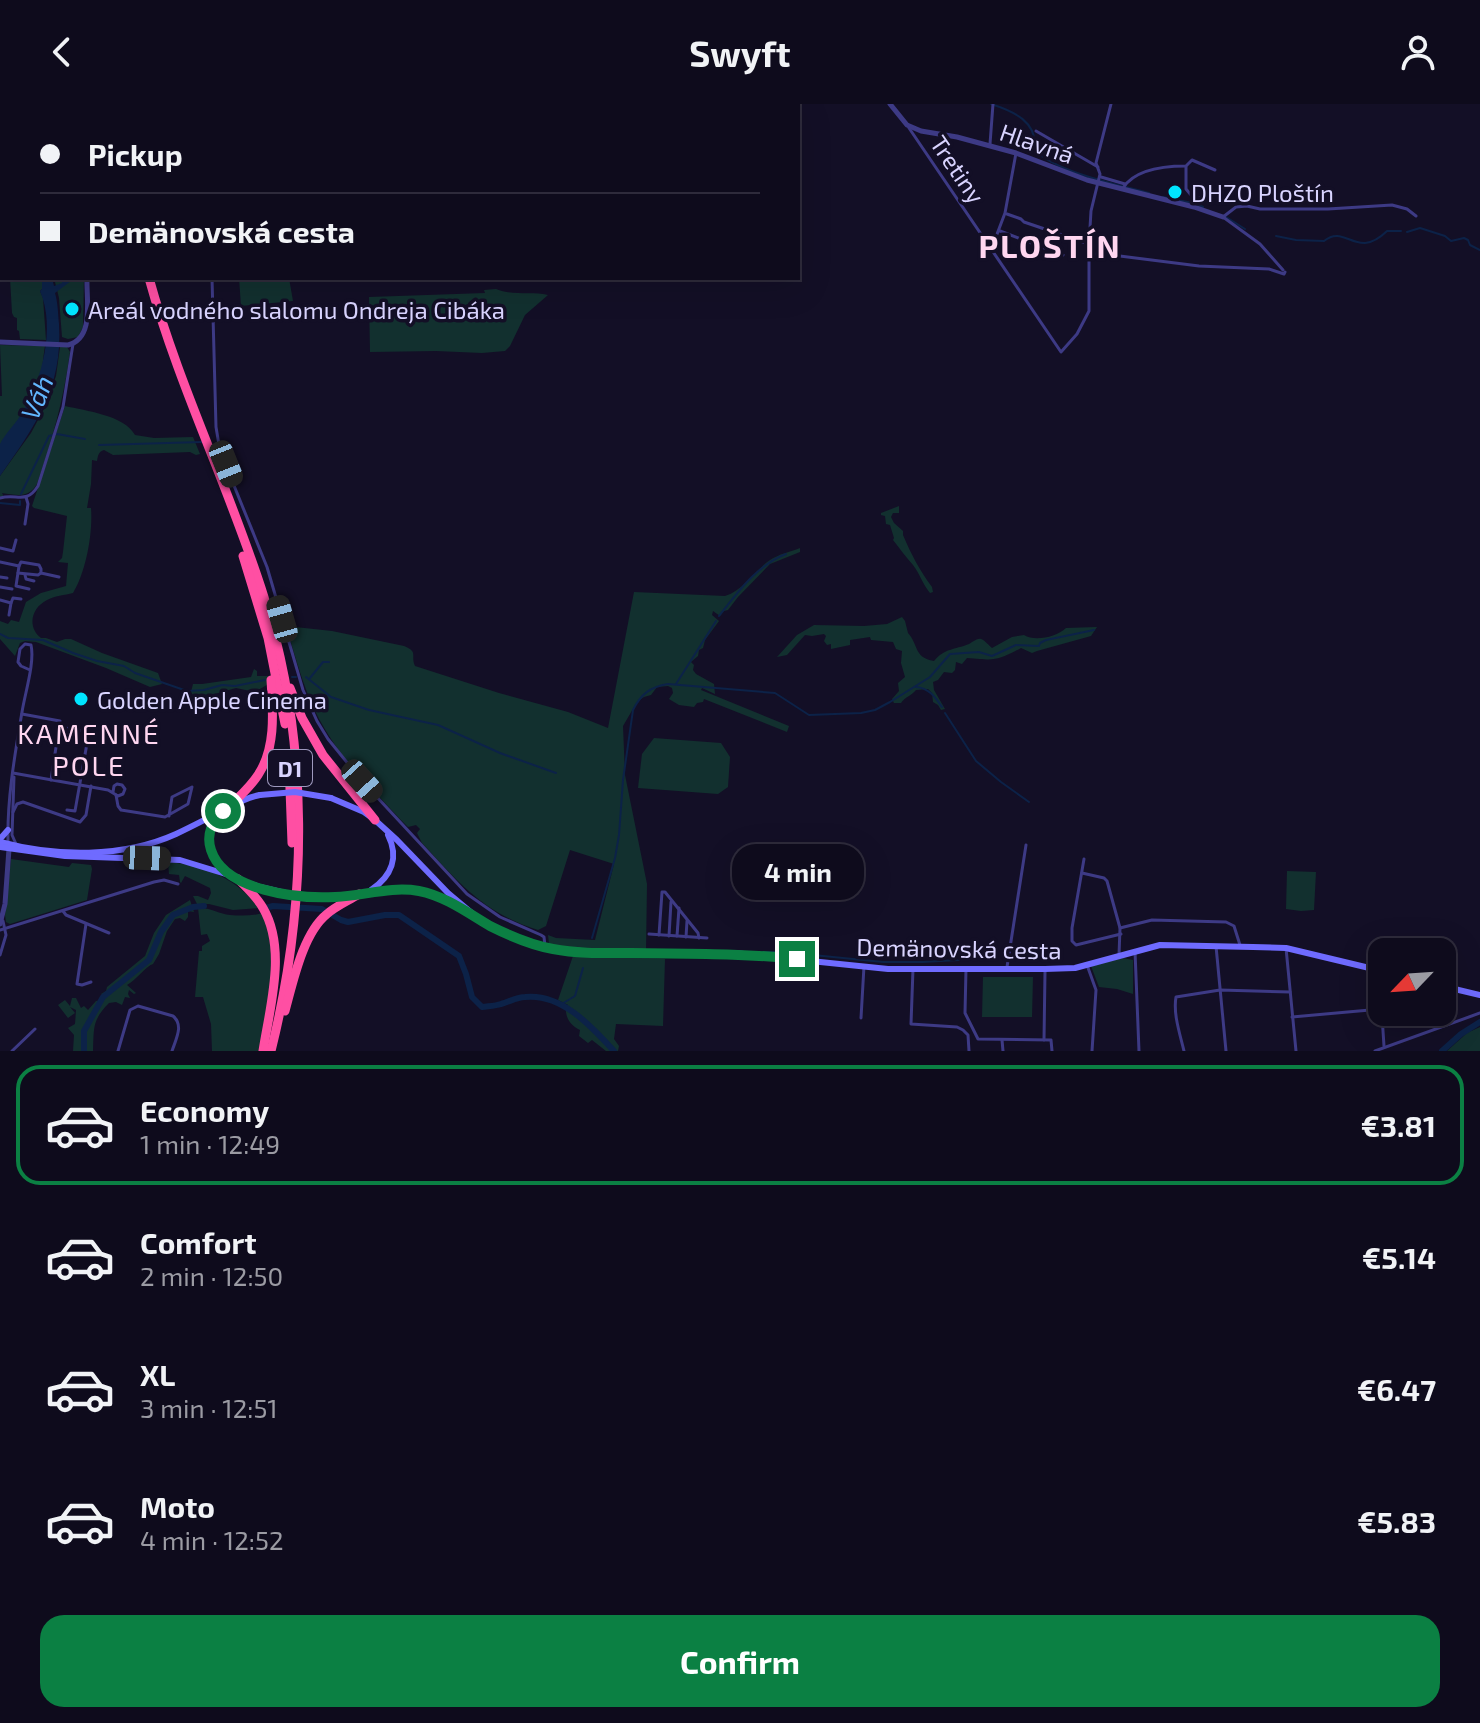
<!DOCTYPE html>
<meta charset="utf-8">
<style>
:root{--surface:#0e0b1c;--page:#171425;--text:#f1f3f6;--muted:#9b9ba3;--line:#2e2b3b;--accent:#0b8043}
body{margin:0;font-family:"Exo 2",sans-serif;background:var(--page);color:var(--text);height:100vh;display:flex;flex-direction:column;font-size:30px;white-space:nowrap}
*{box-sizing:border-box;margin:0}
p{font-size:26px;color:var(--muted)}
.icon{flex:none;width:44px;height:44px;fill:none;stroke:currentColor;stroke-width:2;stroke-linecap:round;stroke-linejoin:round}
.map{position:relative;height:947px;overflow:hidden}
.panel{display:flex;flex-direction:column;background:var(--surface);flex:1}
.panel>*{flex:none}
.hud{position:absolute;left:0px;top:0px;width:800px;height:176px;box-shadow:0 8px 32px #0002,0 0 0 2px var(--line);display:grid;align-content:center;height:176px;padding:0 40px;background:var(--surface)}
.needle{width:52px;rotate:245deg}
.controls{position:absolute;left:1368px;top:834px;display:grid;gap:16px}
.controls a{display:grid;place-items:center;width:88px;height:88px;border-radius:16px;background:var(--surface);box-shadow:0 8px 32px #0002,0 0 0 2px var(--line);font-size:40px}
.end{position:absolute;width:36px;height:36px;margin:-18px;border:10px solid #0b8043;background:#fff;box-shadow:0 0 0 4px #fff}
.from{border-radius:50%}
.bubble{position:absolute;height:56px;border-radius:24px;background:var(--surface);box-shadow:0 8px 32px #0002,0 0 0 2px var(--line);font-size:26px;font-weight:700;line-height:56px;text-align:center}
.car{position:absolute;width:24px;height:48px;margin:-24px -12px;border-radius:10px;box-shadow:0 0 6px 2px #0007;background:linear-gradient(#222 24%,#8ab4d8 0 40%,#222 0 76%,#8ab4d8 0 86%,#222 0)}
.hud b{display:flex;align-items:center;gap:28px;height:76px;font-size:30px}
.hud b+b{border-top:2px solid var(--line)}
.hud i{width:20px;height:20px;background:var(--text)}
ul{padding:14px 0 0;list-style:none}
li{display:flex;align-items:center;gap:24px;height:120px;margin:0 16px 12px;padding:0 24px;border:4px solid transparent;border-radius:24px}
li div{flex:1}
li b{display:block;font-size:30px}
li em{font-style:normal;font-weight:700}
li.on{border-color:var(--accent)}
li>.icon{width:72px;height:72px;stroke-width:1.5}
.action{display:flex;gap:16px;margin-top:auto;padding:16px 40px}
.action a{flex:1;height:92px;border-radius:24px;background:var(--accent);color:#fff;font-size:32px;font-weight:700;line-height:92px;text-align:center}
header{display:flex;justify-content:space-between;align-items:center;height:104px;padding:0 40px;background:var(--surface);font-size:36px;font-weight:700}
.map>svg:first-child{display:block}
</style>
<header><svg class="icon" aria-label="back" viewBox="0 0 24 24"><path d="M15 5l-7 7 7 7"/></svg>Swyft<svg class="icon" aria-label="person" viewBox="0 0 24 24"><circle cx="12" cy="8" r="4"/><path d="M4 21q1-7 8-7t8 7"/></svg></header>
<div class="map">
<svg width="1480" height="947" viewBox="0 0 1480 947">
<rect width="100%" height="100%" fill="#130f26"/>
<g fill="#12302f">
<path d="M10 174H42V185L40 187 43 194 46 236 20 235 19 227 17 226V214L14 213 12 209Z"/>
<path d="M54 174H84L83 223 78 233 68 235 62 233 59 194Z"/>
<path d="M239 174H289L293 197 241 202Z"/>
<path d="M496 185C512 192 531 187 548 191L525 211 510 242 505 247 482 249 436 247 370 248 369 193 485 189 484 186Z"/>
<path d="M0 241 45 242C43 253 43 264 40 274 32 299 15 320 0 341V292H2Z"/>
<path d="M60 243H67L70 248C64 294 52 337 37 380 28 395 16 391 2 389L4 393 0 395V372L31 329 45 303 56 272Z"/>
<path d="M65 302C86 307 124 311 135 331L154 334 193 333 200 350 196 351 190 348 113 351 104 346C98 348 98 352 97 357L92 356 91 380 87 404H91C93 429 86 468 73 489 65 491 54 492 47 496 31 504 27 523 41 534H46L57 538 65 535H71L102 549 158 569 162 580 150 583 106 564 36 538 25 537 20 539 15 552 0 535V517L8 520 11 516 19 518 26 498 41 489 66 482 68 459 58 458 62 454 63 448 67 412 34 404 32 402Z"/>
<path d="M899 402V409H893L891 413 894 419 903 427V431C911 450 920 467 932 483L933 488 930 489C923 481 920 470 913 461 906 453 900 445 893 436L894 434 890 421 886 420 885 412 881 411V409Z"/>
<path d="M800 444V448L770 460 738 493 728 506 724 507 720 512 713 507 712 511 719 517 705 536 703 544 699 546 698 552 691 558 694 561 693 566 696 570 714 580 715 590 702 584 701 586 789 622 787 628 704 595 703 598 697 599 694 603 679 601 669 595 673 589 672 584 668 582 657 583 651 591 644 593 637 598 623 622 625 671 647 780 646 847 570 845 549 840 548 831 556 834 595 836 614 760 570 746 546 822 538 826C485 810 458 778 422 739L417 729 420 725 416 721 408 723 398 713C373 686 345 659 326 627 306 595 297 558 286 522L332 527 404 542C419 548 410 551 415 562L499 589 568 608 608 624 634 488 725 492C744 486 754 467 770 456 779 450 790 448 800 444Z"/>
<path d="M902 513 905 517 908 529C919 541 913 553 934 557 945 544 954 546 969 540 973 538 977 534 981 535 986 537 988 541 992 544L1012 533 1024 531C1035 538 1056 533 1066 524L1097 523 1091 532 1037 547 1032 549 1021 544C995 558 995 556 967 554L962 560 956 558 955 566 952 569 944 568 938 576 933 578 934 586 945 605 941 606 938 601 933 598 932 589 928 585 916 586C911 592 905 593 901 599H894L892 595 899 587 898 579 905 573 901 559 902 547 896 545 893 538 871 536 870 533 850 536V541L831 545V540L827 541 824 537 826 532 824 530 812 532 805 531 787 551 777 553 797 531 814 521 864 522 887 520Z"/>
<path d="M254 565 257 567V572H269L270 579 255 588 236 584 211 591 194 593 191 588 193 580H202L251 573Z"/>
<path d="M654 634 721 639 730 653 728 683 718 690 638 684 642 650Z"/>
<path d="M11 755 69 763 72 759 91 761 92 765 87 796 10 820 6 818 5 811Z"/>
<path d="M168 758C208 762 234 774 260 804L233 806 209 800H197L193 792H198L208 796 211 789 210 784 185 772 181 779 180 778 179 771 169 770Z"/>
<path d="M1287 767 1316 768 1314 806 1301 807 1286 805Z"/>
<path d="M190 796 194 808 188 807V813L185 817 180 814 175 815 167 827 159 850 153 860C146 862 136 876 127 881L136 889 134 890 129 886 128 890 130 894 125 893 122 901 116 898 109 899C92 916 94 924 93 947H73L74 931 68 924 75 920 76 906 70 903 75 909 68 914 58 901 65 896 70 902 72 894H76L81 904 84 902 88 906 96 897 104 896 105 894 101 890 106 887 107 883 145 852 154 829 166 811Z"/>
<path d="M198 804C210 803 219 810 230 811 241 812 253 812 263 809L272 835V872L260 947H212L211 920 203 893H195L199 847H202V842L210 837 207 830 201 831Z"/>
<path d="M573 852 665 855 663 922 616 920 614 935 619 942 618 947H606L592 936 588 939 579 932 580 926C570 921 565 914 566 902L568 901 558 896Z"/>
<path d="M1123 854 1133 856V890L1117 885 1099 883 1091 862Z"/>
<path d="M983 873H1033L1032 913H982Z"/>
<path d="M1480 923V947H1447L1467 929Z"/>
</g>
<path fill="#0c2248" d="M42 174H52L54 182 62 179V174H75L55 189C58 199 58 210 59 220 63 284 35 322 0 372 0 363 0 348 0 340 4 331 17 318 22 309 42 276 56 224 40 187L42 185Z"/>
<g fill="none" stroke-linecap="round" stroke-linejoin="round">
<g stroke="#0c2248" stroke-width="2">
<path d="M991 0C1013 7 1039 18 1034 46 1059 69 1116 80 1149 89"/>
<path d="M522 2 525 0"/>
<path d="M1163 93 1197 100 1203 103"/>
<path d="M1226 113 1245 125"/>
<path d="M1407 128 1420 124 1445 132 1451 137 1464 134 1468 136 1470 141 1480 146"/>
<path d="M1276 132 1296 136 1324 137C1346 119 1356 157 1387 127H1401"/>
<path d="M220 338 223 346 235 355"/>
<path d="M99 341 202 338"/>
<path d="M21 390 49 332 57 330 85 335"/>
<path d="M0 399 20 401V397"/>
<path d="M719 512C738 488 757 461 786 450"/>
<path d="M0 530 8 534 43 536 73 549 97 557 124 562 135 569 187 587 204 586 222 581 235 582 265 576"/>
<path d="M292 573H296"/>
<path d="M306 573 331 593 369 606 438 621 500 649 556 669"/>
<path d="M310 574 323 558H329"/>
<path d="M676 580 716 517"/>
<path d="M916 583C929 584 935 593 942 603"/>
<path d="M945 609 976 657 1001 678 1029 698"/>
<path d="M592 834 615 754 619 731 623 676 633 606C641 590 650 583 668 580L775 589 809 611 861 609 875 606 890 598 930 573 950 550 979 548 992 552 1016 541 1039 542 1040 539 1046 536 1094 526"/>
<path d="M763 848H783L883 858H923L959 856 964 852"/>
<path d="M560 901 575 892 583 864"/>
</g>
<g stroke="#0c2248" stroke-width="6">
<path d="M262 805 273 802 322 805 341 816 348 818 385 811H399L459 852 466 870 472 893 482 903C489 902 495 902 501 900 509 898 517 893 525 893 562 889 592 923 614 947"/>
<path d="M84 947V927L103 893 149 856 161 828 173 811 193 803 204 802"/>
<path d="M1442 947 1461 930 1480 918"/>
</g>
<g stroke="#3d3a85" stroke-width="3">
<path d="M661 0V2"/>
<path d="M741 0V2"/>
<path d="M909 24 1061 248 1077 230 1089 207V140L1091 107 1100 70 1096 59 1111 0"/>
<path d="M1036 27 1098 63"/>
<path d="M990 40 993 0"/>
<path d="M1186 63V85L1196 97 1194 103"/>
<path d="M1101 73 1125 80"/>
<path d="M1123 84C1135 65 1165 62 1186 62L1192 56 1215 66"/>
<path d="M1196 97 1199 94 1211 93"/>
<path d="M1007 110 1021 115 1024 118 1089 140"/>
<path d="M1000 127 1063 151"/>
<path d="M991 146 1005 109 1016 49"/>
<path d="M1089 150H1104L1199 162 1269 165 1284 170 1285 168"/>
<path d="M1283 166 1260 140 1223 113 1236 103 1247 102 1260 105H1328L1392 101 1407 105 1416 112"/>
<path d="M212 174 216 323 220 347 267 463 303 586 317 617 328 635 362 677 467 790 500 813 541 831 544 833 545 842"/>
<path d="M0 394C17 389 26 401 38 382L63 303 73 240"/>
<path d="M25 420 28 400 26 393"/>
<path d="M0 444 13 447 16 436"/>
<path d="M0 458 19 462 21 458 39 461 41 465V469L59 473"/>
<path d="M19 462 16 482 29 485"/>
<path d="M18 469 38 471 41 469"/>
<path d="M25 471 26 475 34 477"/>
<path d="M0 473 7 474"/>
<path d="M0 483 12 485"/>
<path d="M0 496 11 499 9 511"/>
<path d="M11 499 13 494 21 495"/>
<path d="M22 610 60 617 51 676"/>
<path d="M59 623 89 628 75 707 67 706"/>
<path d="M13 669 108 686 118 692 123 690 125 685 122 681 117 680 114 682 113 688"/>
<path d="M14 673 12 731 16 740"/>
<path d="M116 691 118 702 121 706 165 713 188 700 192 683 172 693 169 712"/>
<path d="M13 708 17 700 23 698 80 718 86 711 91 682"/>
<path d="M8 737C7 694 15 650 22 608 25 589 35 558 31 541L25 540 20 545 18 558 21 562 30 566"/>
<path d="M1084 755 1072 824V837L1076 841 1121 830"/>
<path d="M1082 769 1104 774 1107 777 1120 824 1119 851"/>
<path d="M63 807 66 811 109 829"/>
<path d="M86 820 77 880 82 881 91 878"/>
<path d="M1120 824 1152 816 1226 818 1234 822 1240 841"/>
<path d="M0 826 154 778 164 776 178 780"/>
<path d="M649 830 707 834"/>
<path d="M659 831 662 788H665L698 829 699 834"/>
<path d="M669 832 671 798"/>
<path d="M677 832 679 804"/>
<path d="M686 833 687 817"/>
<path d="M1216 842 1226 947"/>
<path d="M1286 844 1296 947"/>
<path d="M1135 847 1139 947"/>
<path d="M0 851 6 831 3 817"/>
<path d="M1087 861 1096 886 1092 947"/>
<path d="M1007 863 1026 741"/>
<path d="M913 865 911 920 957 923 963 926 968 931 969 947"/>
<path d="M966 865 965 909 978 935 1051 936 1052 947"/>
<path d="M1379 866 1384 942"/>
<path d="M1292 913 1381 905"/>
<path d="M861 914 864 862"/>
<path d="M1002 936 1003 947"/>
<path d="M1044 936 1045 868"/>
<path d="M12 947 35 925"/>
<path d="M118 947 130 906 138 902 173 912C184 921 176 935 172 947"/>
<path d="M1184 947C1180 930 1173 910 1176 893L1220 886 1290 888"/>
<path d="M1375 947 1480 909"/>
</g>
<g stroke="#3d3a85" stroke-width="5">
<path d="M890 0 907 21 921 27 957 33 1016 49 1087 76 1194 103 1223 113"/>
<path d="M379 2 380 0"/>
<path d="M632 2 636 0"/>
<path d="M0 238 68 241C95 234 86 195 87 174"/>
<path d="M0 820 5 800 9 745"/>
</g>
<g stroke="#6f6bff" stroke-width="6">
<path d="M331 694 364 708 375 716 397 736 448 789 479 815 514 833 555 846 660 850 734 849 888 865H1045L1075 864 1160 841 1253 843 1286 844 1382 867"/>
<path d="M220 710C203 731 209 753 228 770"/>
<path d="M0 735 8 726"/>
<path d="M0 738C56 753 123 754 176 730 191 723 206 715 220 708 234 701 244 694 260 691"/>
<path d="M0 743 65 752 180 756 229 771 242 777 260 783"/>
<path d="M371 786C392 772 399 753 388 731"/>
<path d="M331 793C362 791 393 780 425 789 439 792 452 800 465 807"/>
<path d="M1442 882 1480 891"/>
</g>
<g stroke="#ff4fa3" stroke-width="9">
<path d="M117 0 118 2"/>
<path d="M149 174C179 283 230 385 264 493 310 639 308 799 271 947"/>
<path d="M243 452 268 534 285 620"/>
<path d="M290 584 302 614 323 651 375 716"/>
<path d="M289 658 292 739"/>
<path d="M232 700C241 691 251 682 258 671 276 644 273 608 271 576"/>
<path d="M238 775C247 784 257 793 263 804 287 845 270 902 263 947"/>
<path d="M285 907C293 878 303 829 327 810 336 802 348 797 359 790"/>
</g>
<g stroke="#6f6bff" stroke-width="6">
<path d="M260 691 295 688 331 694"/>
<path d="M260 783 294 791 331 793"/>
</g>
</g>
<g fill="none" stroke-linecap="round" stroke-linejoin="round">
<path stroke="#0b8043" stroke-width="10" d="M223 707C212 717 206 731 211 746 224 787 298 795 335 793 363 792 390 782 419 787 445 792 468 809 490 822 510 832 531 841 553 845 579 850 606 849 632 849 687 850 742 849 797 855"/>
</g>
<g fill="#00e5ff" stroke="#130f26" stroke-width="3">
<circle cx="1175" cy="88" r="8"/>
<circle cx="72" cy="205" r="8"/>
<circle cx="81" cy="595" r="8"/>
</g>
<g text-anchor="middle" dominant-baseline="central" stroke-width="7" stroke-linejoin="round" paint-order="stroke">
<rect fill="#130f26" stroke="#9e99be" stroke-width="2" x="268" y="646" width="44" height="36" rx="6"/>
<g font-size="22" font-weight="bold" fill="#d9d4ff">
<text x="290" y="664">D1</text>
</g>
<g font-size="24" fill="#d9d4ff" stroke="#130f26">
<text transform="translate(1037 39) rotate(19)">Hlavná</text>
<text transform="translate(958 65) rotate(56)">Tretiny</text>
<text transform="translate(959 844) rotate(1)">Demänovská cesta</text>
</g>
<g font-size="24" fill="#d9d4ff" stroke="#130f26" text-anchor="start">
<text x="1191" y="88">DHZO Ploštín</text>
<text x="88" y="205">Areál vodného slalomu Ondreja Cibáka</text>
<text x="97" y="595">Golden Apple Cinema</text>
</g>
<g font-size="26" font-style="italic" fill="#62b6ff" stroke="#130f26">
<text transform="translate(36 293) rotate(-68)">Váh</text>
</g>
<g font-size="28" letter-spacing="2" fill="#ffd6f0" stroke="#130f26">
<text x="89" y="629">KAMENNÉ<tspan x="89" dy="32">POLE</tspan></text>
</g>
<g font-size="32" font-weight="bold" letter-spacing="2" fill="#ffd6f0" stroke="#130f26">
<text x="1050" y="141">PLOŠTÍN</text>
</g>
</g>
</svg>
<div class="controls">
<a><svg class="needle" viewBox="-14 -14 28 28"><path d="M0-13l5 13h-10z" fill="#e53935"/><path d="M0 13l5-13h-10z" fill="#9b9ba3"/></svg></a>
</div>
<i class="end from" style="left:223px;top:707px"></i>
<i class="end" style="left:797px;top:855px"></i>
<div class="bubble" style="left:732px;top:740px;width:132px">4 min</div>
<i class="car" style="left:226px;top:360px;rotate:158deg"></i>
<i class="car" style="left:282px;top:515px;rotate:344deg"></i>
<i class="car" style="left:362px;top:677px;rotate:138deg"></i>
<i class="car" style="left:147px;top:754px;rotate:92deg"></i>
<div class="hud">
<b><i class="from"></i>Pickup</b>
<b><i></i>Demänovská cesta</b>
</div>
</div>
<section class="panel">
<ul>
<li class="on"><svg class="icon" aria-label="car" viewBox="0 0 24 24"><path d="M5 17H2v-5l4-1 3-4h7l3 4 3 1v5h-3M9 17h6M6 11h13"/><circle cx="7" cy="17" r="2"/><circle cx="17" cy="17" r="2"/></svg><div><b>Economy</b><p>1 min · 12:49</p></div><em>€3.81</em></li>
<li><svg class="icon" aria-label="car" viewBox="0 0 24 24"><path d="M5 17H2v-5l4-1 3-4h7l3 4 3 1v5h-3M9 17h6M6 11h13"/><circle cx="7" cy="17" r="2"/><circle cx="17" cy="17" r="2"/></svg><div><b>Comfort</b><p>2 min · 12:50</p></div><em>€5.14</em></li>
<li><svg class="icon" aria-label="car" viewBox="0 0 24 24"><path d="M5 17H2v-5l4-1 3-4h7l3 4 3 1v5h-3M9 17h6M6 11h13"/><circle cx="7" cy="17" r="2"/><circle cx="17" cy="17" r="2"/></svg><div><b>XL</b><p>3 min · 12:51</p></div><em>€6.47</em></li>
<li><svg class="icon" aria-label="car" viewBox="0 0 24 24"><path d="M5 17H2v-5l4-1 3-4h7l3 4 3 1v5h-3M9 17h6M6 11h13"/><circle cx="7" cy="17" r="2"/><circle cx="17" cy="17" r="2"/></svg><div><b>Moto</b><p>4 min · 12:52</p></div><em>€5.83</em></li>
</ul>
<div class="action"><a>Confirm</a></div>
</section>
